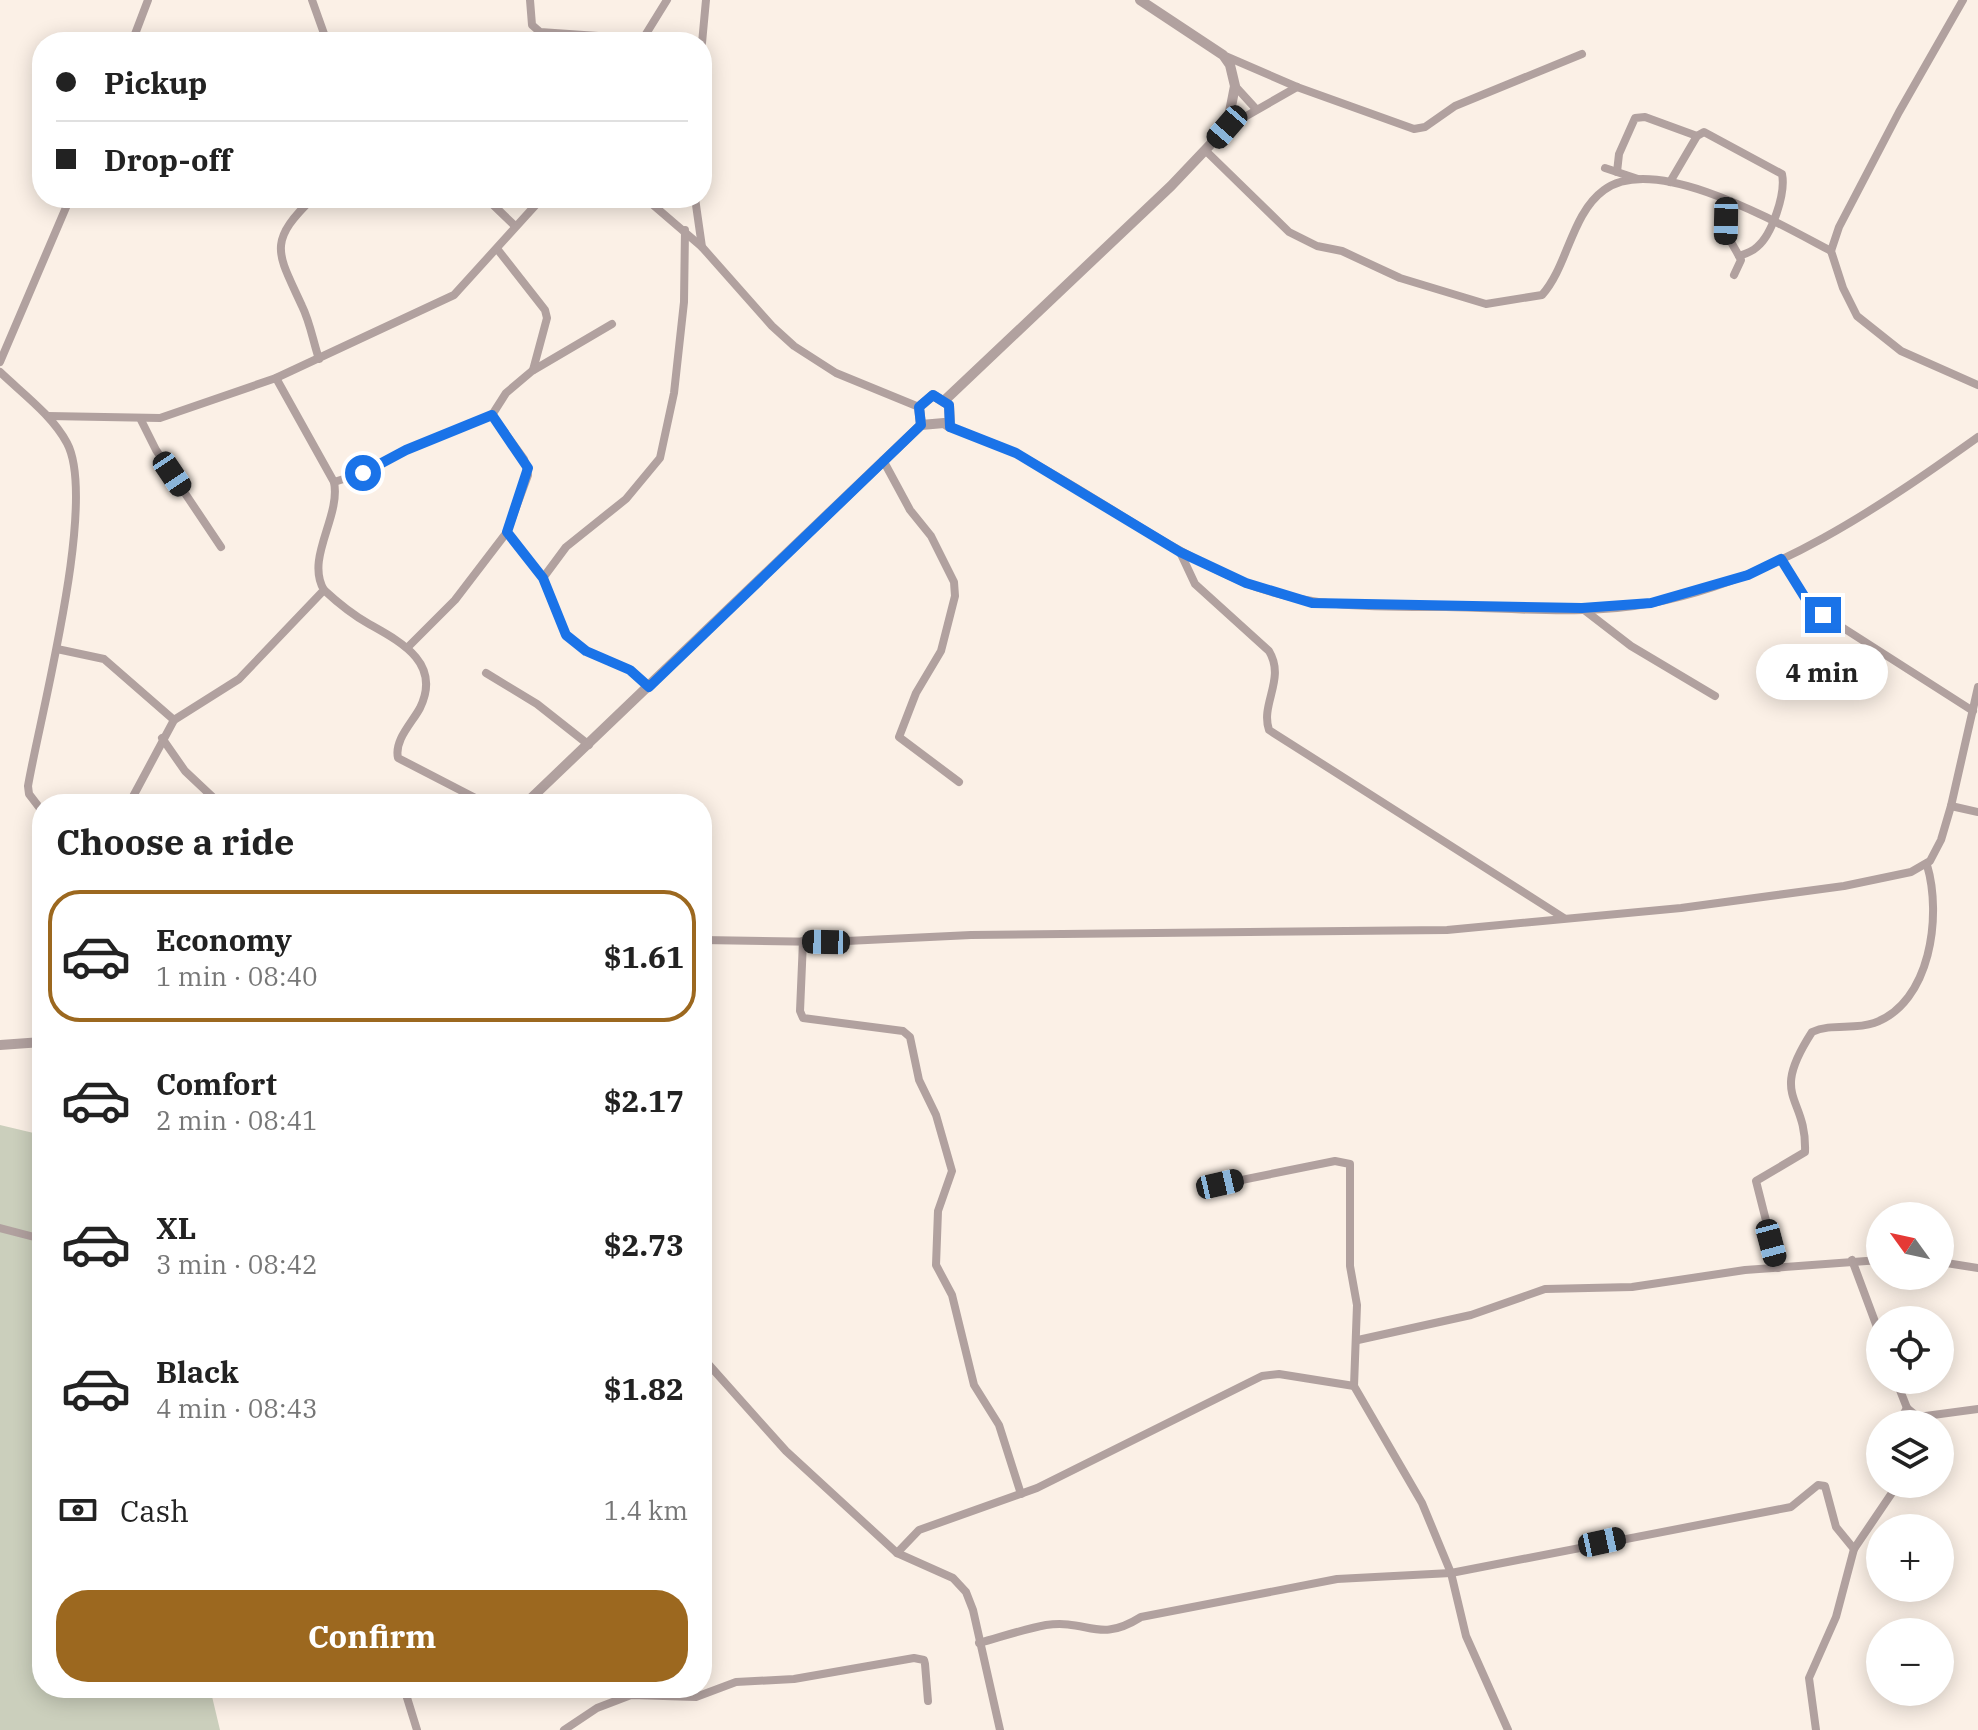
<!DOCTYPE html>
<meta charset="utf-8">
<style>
:root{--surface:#fff;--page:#f2f2f2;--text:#222;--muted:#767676;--line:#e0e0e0;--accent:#9c681f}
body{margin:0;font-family:"IBM Plex Serif",serif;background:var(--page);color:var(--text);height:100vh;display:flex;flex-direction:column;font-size:30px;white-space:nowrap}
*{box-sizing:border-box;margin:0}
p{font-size:26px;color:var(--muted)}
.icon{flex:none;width:44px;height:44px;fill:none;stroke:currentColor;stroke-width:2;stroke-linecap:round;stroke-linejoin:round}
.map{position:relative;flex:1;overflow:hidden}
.details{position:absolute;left:32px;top:794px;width:680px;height:904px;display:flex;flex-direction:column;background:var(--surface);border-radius:32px;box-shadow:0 4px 20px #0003}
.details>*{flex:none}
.banner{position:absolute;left:32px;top:32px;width:680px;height:176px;border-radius:32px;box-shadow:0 4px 20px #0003;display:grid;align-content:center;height:176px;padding:0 24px;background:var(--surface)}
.needle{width:52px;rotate:303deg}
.buttons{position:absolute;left:1866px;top:1202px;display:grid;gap:16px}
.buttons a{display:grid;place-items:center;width:88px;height:88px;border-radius:50%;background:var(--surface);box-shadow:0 4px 20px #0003;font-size:40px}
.end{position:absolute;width:36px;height:36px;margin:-18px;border:10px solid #1a73e8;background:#fff;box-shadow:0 0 0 4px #fff}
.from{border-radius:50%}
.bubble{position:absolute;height:56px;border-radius:28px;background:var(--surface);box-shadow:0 4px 20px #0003;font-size:26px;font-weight:700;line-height:56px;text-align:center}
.car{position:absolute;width:24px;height:48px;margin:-24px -12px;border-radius:10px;box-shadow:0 0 6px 2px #0007;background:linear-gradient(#222 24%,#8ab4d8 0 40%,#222 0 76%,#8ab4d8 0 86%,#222 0)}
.banner b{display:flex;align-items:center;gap:28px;height:76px;font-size:30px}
.banner b+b{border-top:2px solid var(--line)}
.banner i{width:20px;height:20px;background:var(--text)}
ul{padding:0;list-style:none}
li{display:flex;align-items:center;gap:24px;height:132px;margin:0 16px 12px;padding:0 8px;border:4px solid transparent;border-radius:32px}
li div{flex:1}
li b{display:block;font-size:30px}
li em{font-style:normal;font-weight:700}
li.active{border-color:var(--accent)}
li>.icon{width:72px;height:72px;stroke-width:1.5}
h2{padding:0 24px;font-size:36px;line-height:96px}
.pay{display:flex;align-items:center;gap:20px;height:88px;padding:0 24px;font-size:30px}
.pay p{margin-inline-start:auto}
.cta{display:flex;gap:16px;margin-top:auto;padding:16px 24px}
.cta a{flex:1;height:92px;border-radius:32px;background:var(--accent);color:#fff;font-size:32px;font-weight:700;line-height:92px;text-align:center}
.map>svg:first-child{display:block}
</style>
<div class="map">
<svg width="1978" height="1730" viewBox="0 0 1978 1730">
<rect width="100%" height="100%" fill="#fbf0e6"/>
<path fill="#cbcfbc" d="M0 1125 42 1135V1688H210L220 1730H0Z"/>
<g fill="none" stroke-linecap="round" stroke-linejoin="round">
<g stroke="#b1a19f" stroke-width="8">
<path d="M312 0 327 42"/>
<path d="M530 0 532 25 540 32 642 39"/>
<path d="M1963 0 1899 112 1839 227 1831 251 1843 288 1857 316 1901 351 1978 385"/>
<path d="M132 42 148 0"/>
<path d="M641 42 667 0"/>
<path d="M702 43 706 0"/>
<path d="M1223 55 1297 87 1414 129 1425 127 1455 106 1582 54"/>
<path d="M1235 86 1256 109"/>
<path d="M1227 127 1297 87"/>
<path d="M1206 151 1289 232 1317 246 1342 251 1400 278 1486 304 1542 295C1568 266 1571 214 1604 190 1656 151 1783 226 1831 251"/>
<path d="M1605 168 1638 179"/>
<path d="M1617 172 1619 154 1635 118 1645 117 1697 136"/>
<path d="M1670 182 1697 136 1704 132 1782 174C1786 193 1772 235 1757 247 1753 251 1745 254 1739 256"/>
<path d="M313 198C266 243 278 253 302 306 310 322 313 341 319 359"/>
<path d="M486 198 514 225"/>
<path d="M645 198 702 247"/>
<path d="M695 198 702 247 772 326 794 346 836 373 919 407"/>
<path d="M498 250 545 310 547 318 533 370"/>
<path d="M1734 275 1741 260C1728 234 1719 233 1736 204"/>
<path d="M0 362 70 198"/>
<path d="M0 372C23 394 52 415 67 443 98 501 40 716 28 786L29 794 42 811"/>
<path d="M48 416 160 418 276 378 454 295 542 198"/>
<path d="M141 420 156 450 221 547"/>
<path d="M950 427C972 436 996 443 1017 454 1094 494 1163 548 1243 582 1307 609 1378 607 1446 607 1513 608 1585 616 1652 603 1772 581 1880 507 1978 437"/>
<path d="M883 460 910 510 931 536 954 582 955 596 941 651 916 693 899 737 959 782"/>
<path d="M334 482 363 473 406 450 492 415 506 393 532 371 612 324"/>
<path d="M507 532 543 578 566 635 586 651 630 670 649 687"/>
<path d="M1180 552 1195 584 1269 651C1286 679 1260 704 1269 730L1564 918"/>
<path d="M1781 559 1809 604 1823 615 1973 711"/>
<path d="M543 578 566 547 626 499 660 458 674 393 684 302 685 230"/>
<path d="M324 590C338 603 353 615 369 624 401 642 442 663 420 708 412 723 394 740 398 758L487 804"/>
<path d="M1583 609 1631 646 1715 696"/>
<path d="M408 647 455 600 507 532 528 475 524 459 492 415"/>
<path d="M57 649 104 659 174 720"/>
<path d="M486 673 537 704 589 745"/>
<path d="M162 738 185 771 220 804"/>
<path d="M129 804 174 720 239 679 324 590C305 558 341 517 334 482L276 378"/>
<path d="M1951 806 1978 812"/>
<path d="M702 940 826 942 971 935 1447 930 1681 908 1844 886 1911 872 1930 861 1941 840 1951 806 1978 687"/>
<path d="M803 941 800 1011 803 1018 903 1031 910 1037 919 1080 936 1115 952 1171 938 1211 936 1265 952 1295 974 1385 999 1425 1021 1494"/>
<path d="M1207 1187 1335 1161 1350 1164V1266L1357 1305 1354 1386"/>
<path d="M0 1228 42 1239"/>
<path d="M1852 1260 1880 1335"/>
<path d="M1940 1262 1978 1268"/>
<path d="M1778 1268 1756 1181 1805 1152C1807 1094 1768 1100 1812 1032 1831 1023 1854 1030 1874 1023 1931 1003 1942 915 1927 865"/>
<path d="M1358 1340 1471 1315 1545 1289 1632 1287 1745 1270 1880 1260"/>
<path d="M702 1357 786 1451 897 1553 953 1578 966 1592 973 1610 1000 1730"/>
<path d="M1896 1380 1907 1408 1918 1417 1978 1409"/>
<path d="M1898 1424 1907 1408"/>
<path d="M897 1553 919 1530 1037 1488 1262 1376 1279 1374 1354 1386 1422 1503 1451 1573 1466 1636 1508 1730"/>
<path d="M979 1643C1001 1637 1024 1629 1046 1625 1089 1619 1098 1644 1141 1617L1337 1579 1451 1573 1791 1507 1818 1485 1825 1486 1836 1527 1854 1549"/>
<path d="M404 1688 417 1730"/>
<path d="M564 1730 597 1708 631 1695 696 1697 736 1682 794 1679 914 1658 924 1660 925 1664 928 1701"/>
<path d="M1816 1730 1809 1678 1836 1617 1854 1549 1898 1484"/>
</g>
<g stroke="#b1a19f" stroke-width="10">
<path d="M933 395 949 405 950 427 944 423 921 425 919 407Z"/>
<path d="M945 400 1171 186 1227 127 1235 86 1230 65 1223 55 1140 0"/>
<path d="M525 804 921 425"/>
<path d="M0 1045 42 1042"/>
</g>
</g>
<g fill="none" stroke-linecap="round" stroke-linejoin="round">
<path stroke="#1a73e8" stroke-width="10" d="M363 473 406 450 492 415 528 468 507 532 543 578 566 635 586 651 630 670 649 687 921 425 919 407 933 395 949 405 950 427 1016 453 1180 552 1246 583 1312 603 1582 608 1651 603 1748 575 1781 559 1809 604 1823 615"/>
</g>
</svg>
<div class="buttons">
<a><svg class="needle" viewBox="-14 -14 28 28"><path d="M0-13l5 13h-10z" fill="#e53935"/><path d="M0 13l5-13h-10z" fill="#767676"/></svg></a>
<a><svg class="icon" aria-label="locate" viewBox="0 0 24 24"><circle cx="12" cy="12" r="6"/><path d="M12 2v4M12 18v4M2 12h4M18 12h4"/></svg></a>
<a><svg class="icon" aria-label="layers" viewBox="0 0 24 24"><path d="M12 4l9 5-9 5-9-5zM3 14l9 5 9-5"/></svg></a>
<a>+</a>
<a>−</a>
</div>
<i class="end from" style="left:363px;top:473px"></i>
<i class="end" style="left:1823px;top:615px"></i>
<div class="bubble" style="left:1756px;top:644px;width:132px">4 min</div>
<i class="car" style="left:1227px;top:127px;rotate:221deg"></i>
<i class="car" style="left:1726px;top:221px;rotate:181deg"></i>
<i class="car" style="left:172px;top:474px;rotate:146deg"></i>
<i class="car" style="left:826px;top:942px;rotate:271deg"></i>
<i class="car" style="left:1220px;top:1184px;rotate:77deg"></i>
<i class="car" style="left:1771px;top:1243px;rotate:165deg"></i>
<i class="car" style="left:1602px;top:1542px;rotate:78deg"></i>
<div class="banner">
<b><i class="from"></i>Pickup</b>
<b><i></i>Drop-off</b>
</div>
<section class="details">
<h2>Choose a ride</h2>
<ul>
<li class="active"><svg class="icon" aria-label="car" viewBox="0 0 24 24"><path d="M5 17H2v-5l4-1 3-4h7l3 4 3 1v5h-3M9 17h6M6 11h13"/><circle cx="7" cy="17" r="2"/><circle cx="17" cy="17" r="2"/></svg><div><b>Economy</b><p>1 min · 08:40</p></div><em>$1.61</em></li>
<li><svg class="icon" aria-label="car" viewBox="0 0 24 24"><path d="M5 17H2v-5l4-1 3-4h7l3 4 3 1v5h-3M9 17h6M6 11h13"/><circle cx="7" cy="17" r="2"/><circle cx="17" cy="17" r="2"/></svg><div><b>Comfort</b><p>2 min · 08:41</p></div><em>$2.17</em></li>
<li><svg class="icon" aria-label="car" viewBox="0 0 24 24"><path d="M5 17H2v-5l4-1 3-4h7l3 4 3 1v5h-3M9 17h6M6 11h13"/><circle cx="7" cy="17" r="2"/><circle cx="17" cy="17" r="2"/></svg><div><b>XL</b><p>3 min · 08:42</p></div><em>$2.73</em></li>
<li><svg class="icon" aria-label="car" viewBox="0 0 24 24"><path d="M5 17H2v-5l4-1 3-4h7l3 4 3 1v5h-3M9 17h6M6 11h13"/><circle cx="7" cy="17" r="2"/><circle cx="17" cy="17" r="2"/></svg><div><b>Black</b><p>4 min · 08:43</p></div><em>$1.82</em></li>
</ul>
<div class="pay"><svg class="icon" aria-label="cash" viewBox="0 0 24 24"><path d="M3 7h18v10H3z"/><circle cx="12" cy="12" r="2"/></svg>Cash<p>1.4 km</p></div>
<div class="cta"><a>Confirm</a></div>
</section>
</div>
